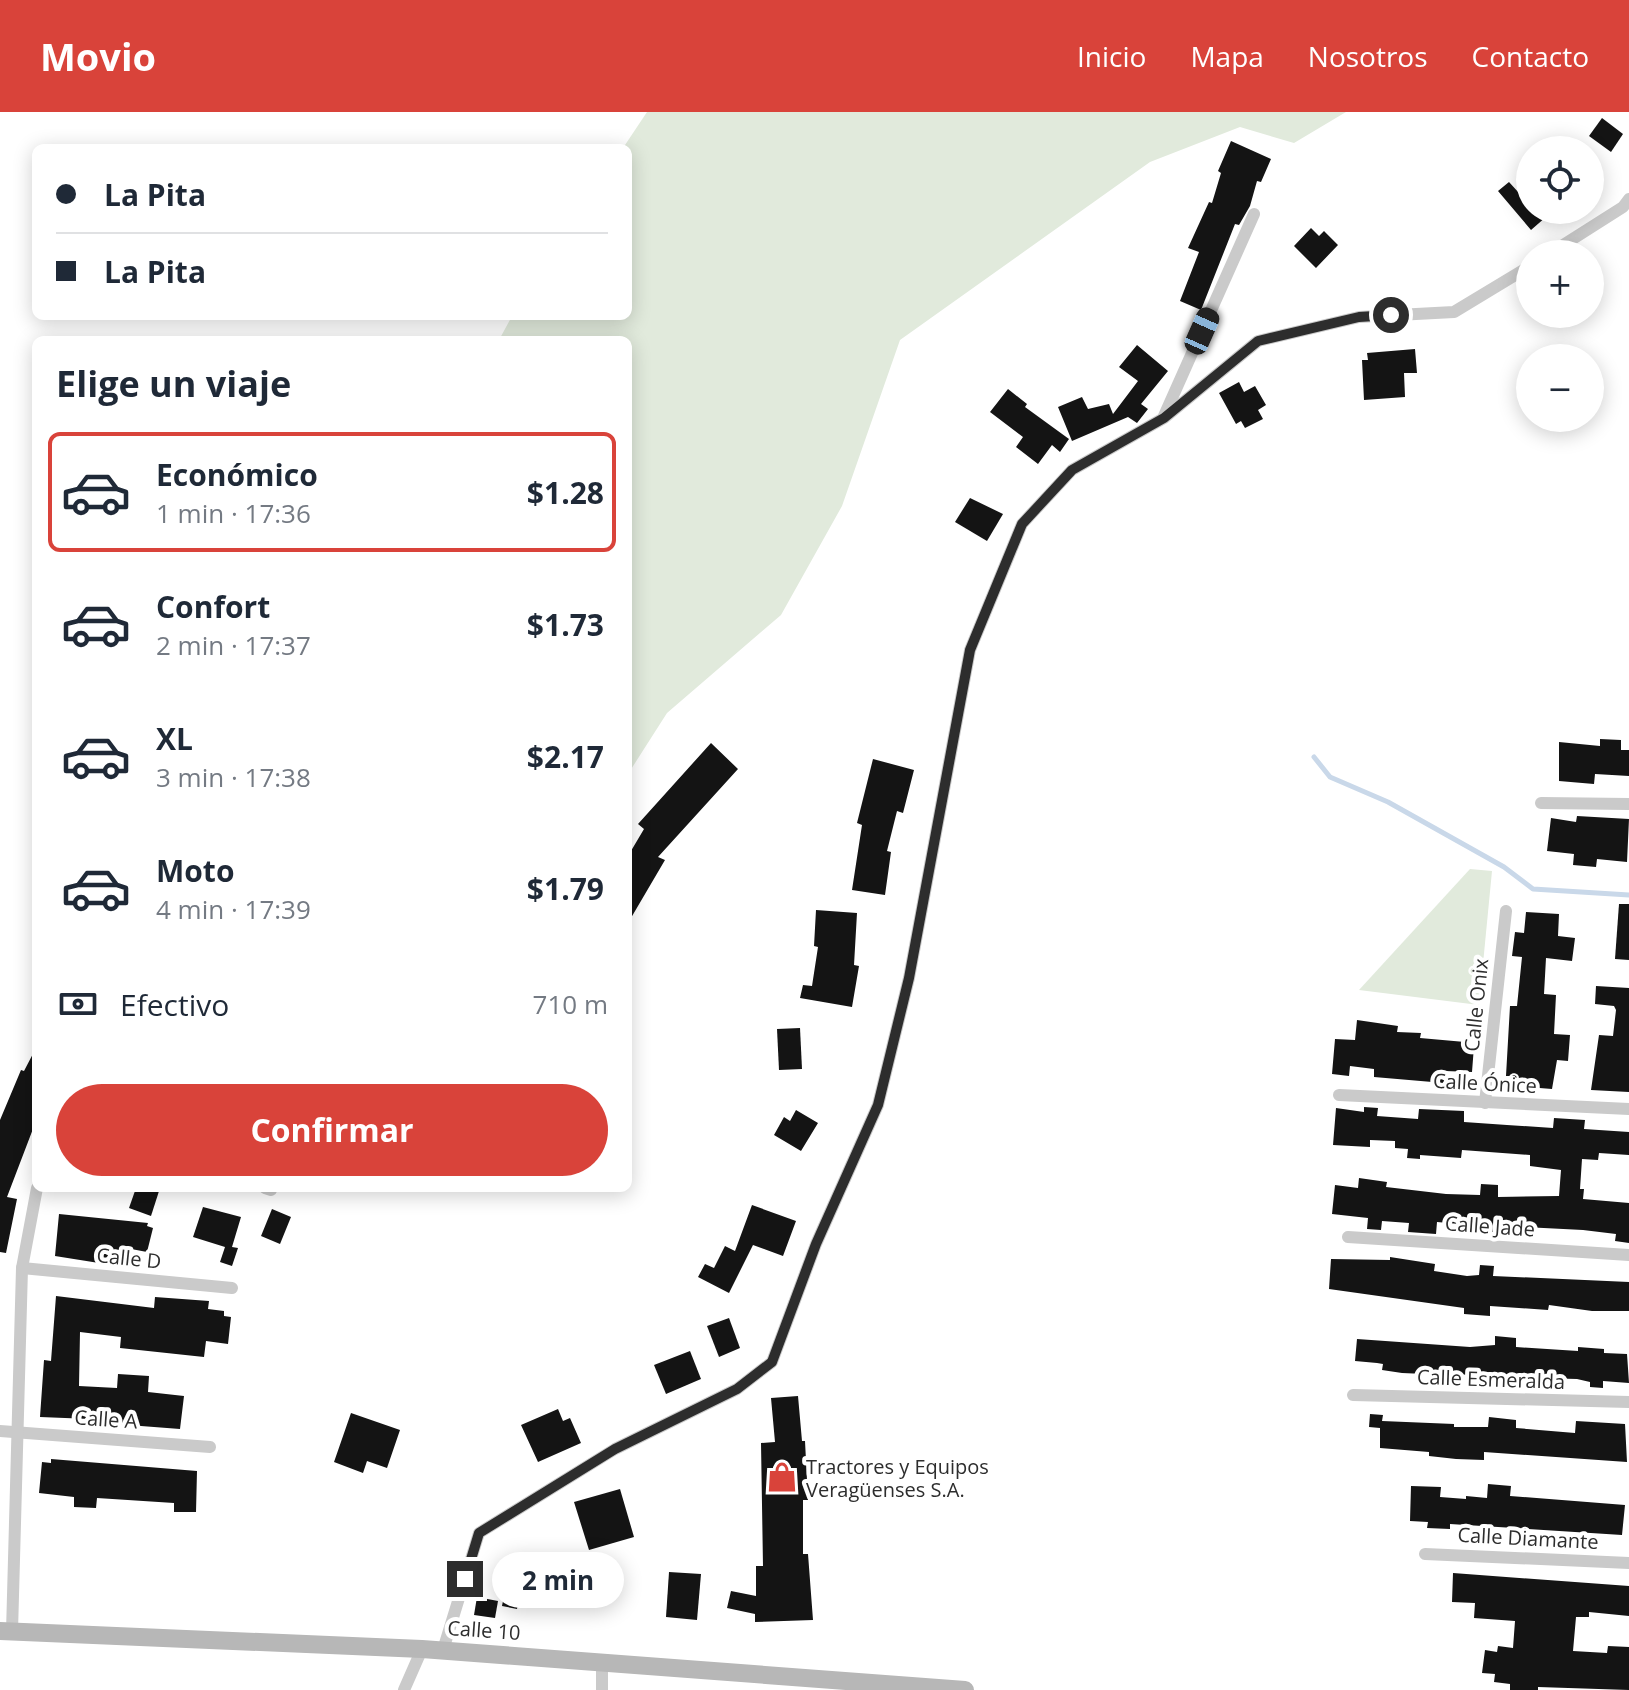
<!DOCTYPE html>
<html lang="es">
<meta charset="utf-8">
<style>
:root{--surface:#fff;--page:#f6f6f7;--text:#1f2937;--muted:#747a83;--line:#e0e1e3;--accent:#d9433a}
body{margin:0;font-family:"Open Sans",sans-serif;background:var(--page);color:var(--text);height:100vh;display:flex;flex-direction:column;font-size:30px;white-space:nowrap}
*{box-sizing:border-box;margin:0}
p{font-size:26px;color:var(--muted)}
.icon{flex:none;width:44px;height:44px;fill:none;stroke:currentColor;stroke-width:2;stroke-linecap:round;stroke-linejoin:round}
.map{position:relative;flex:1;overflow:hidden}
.details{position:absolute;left:32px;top:224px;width:600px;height:856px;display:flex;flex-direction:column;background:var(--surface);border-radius:12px;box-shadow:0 4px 20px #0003}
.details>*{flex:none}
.guide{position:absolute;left:32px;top:32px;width:600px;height:176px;border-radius:12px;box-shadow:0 4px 20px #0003;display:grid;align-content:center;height:176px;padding:0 24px;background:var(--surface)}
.buttons{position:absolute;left:1516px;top:24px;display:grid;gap:16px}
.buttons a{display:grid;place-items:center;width:88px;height:88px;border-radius:50%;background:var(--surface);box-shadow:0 4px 20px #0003;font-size:40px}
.end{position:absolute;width:36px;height:36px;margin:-18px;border:10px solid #2d2d2d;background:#fff;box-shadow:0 0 0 4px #fff}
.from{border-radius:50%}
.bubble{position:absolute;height:56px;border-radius:28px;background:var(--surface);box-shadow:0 4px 20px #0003;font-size:26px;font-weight:700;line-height:56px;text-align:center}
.car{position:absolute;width:24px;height:48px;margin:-24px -12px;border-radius:10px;box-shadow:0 0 6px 2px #0007;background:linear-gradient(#222 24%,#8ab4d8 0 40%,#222 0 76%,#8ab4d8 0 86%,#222 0)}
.guide b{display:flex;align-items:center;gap:28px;height:76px;font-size:30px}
.guide b+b{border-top:2px solid var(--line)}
.guide i{width:20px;height:20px;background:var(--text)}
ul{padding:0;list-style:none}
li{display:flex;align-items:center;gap:24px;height:120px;margin:0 16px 12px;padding:0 8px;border:4px solid transparent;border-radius:12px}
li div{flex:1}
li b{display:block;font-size:30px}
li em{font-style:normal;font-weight:700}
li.on{border-color:var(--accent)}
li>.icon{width:72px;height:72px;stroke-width:1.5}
h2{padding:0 24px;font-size:36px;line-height:96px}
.pay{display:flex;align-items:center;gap:20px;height:88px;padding:0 24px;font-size:30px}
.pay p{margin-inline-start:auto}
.button{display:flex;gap:16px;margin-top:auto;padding:16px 24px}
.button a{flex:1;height:92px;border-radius:48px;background:var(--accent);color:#fff;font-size:32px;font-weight:700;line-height:92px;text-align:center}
header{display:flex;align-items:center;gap:48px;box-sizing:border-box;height:112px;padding:0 40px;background:var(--accent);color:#fff}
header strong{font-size:38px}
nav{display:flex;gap:44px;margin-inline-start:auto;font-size:28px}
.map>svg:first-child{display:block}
</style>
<header>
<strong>Movio</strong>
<nav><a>Inicio</a><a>Mapa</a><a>Nosotros</a><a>Contacto</a></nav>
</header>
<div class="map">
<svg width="1629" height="1578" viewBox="0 0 1629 1578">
<rect width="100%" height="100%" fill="#fff"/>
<g fill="#e1eadc">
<path d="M647 0H1346L1294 31 1240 15 1150 50 900 228 842 394 781 503 667 601 628 662V228H499L512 204H628V36H623Z"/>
<path d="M1470 757 1492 759 1479 893 1359 878Z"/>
</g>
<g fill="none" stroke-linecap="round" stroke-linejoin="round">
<path stroke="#c9d8e9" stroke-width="5" d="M1314 645 1330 665 1388 690 1504 755 1533 777 1629 783"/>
</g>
<g fill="#141414">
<path d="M1602 6 1623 22 1611 40 1589 24Z"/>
<path d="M1231 29 1271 47 1261 70 1257 69 1250 94 1239 113 1235 112 1201 198 1180 189 1199 140 1188 136 1209 90 1212 91 1221 61 1218 59Z"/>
<path d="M1509 70 1519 81 1530 71V98H1554L1531 118 1498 79Z"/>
<path d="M1311 116 1319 124 1324 119 1338 133 1316 156 1294 134Z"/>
<path d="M1137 233 1168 259 1141 292 1148 297 1137 311 1128 305 1072 329 1058 295 1082 285 1088 297 1109 292 1113 302 1138 269 1119 255Z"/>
<path d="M1415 237 1417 261H1404L1405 285 1364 288 1362 248H1368L1367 241Z"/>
<path d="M1239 270 1244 280 1255 274 1266 293 1258 298 1263 307 1245 316 1241 309 1236 312 1219 281Z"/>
<path d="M1008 277 1027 292 1025 295 1069 327 1060 340 1052 333 1038 352 1016 335 1023 325 990 300Z"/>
<path d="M970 386 1003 402 987 429 955 410Z"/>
<path d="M1600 627 1621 628V638H1629V664L1595 662 1594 672 1559 669V630L1600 634Z"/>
<path d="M711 631 738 657 658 745 665 748 628 811V744L644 717 638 712Z"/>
<path d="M873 647 914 658 903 701 897 699 887 739 891 740 885 783 852 778 862 713 857 711Z"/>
<path d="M1577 704 1629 707 1627 750 1597 747 1596 755 1573 753 1574 742 1547 739 1551 706 1576 710Z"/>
<path d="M1619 792H1629V848L1615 847Z"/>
<path d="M816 798 857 801 854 853 859 854 852 895 800 886 803 873 812 874 818 835 814 834Z"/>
<path d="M1526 800 1559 802 1558 824 1575 826 1572 849 1546 846 1544 882 1556 883 1554 922 1570 923 1568 949 1557 948 1552 977 1514 974 1515 964H1506L1510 894H1517L1522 845 1512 844 1515 820 1524 821Z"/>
<path d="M1596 874 1629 876V980L1591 978 1599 923 1613 924 1616 898 1614 894 1595 892Z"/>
<path d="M1357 908 1398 914 1397 920 1421 921 1420 926 1465 930 1464 934H1474L1472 960 1445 959 1444 971 1374 965V957L1350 954 1349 964 1332 962 1335 927 1355 928Z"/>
<path d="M800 916 802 957 779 958 777 917Z"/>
<path d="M36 936V1009L7 1085 17 1087 6 1141 0 1140V1008L21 958 24 959Z"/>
<path d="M1364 995 1378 996 1377 1004 1418 1007 1419 997 1464 999V1010L1507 1013 1553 1016 1554 1006 1585 1008 1584 1017 1629 1020V1043L1599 1041 1598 1048 1582 1047 1580 1077H1584L1583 1087 1629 1091V1131L1615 1129 1616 1122 1583 1118 1524 1115 1523 1125 1499 1124 1482 1121V1114L1437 1110 1436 1122 1408 1120 1409 1111 1382 1109 1381 1118 1367 1117 1368 1106 1332 1102 1335 1073 1358 1076 1359 1066 1387 1070 1386 1075 1446 1082 1480 1083 1481 1072 1498 1073V1085L1559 1084 1561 1058 1530 1054V1043L1462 1038 1461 1046 1420 1043V1047L1407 1046 1408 1037 1395 1036V1029L1370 1028V1035L1333 1033 1336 996 1364 1000Z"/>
<path d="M796 998 818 1011 801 1039 774 1023 784 1005 790 1009Z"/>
<path d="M136 1076H160L151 1104 129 1096Z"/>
<path d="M752 1093 796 1109 783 1144 753 1133 729 1181 698 1165 705 1152 714 1156 725 1134 735 1139Z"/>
<path d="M203 1095 241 1105 232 1135 238 1136 232 1154 220 1150 225 1135 193 1125Z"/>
<path d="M272 1097 291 1105 280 1132 261 1124Z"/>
<path d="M59 1102 148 1111 147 1114 153 1116 147 1140 126 1136 124 1155 55 1144Z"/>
<path d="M1390 1145 1435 1152 1434 1159 1467 1164 1479 1163 1480 1153 1494 1154 1493 1164 1629 1170V1199H1592L1549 1193 1548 1198 1490 1194V1204L1464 1202V1196L1329 1177 1331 1147 1390 1148Z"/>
<path d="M56 1184 154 1196 155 1185 209 1189 208 1197 224 1199V1204L231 1205 228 1232 206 1229 204 1245 120 1236 121 1225 80 1220 79 1274 117 1276 118 1262 149 1264 148 1280 184 1284 180 1317 115 1312V1308L40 1305 44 1248 51 1249Z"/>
<path d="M729 1206 740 1236 719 1245 707 1214Z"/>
<path d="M1495 1224 1516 1226V1235L1578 1239V1235L1604 1237V1241L1627 1242 1629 1271 1603 1269V1276L1590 1275V1270L1577 1267 1540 1266 1539 1276 1503 1273V1277L1484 1276 1485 1265 1425 1258V1262L1402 1261 1382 1258 1383 1252 1377 1251 1355 1249 1357 1227 1470 1235 1495 1233Z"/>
<path d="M690 1239 701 1267 666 1282 654 1253Z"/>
<path d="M798 1284 802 1329H805L808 1388H803V1442H808L813 1508 755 1510V1502L727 1496 731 1479 756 1484V1454H763L761 1331 775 1330 771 1286Z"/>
<path d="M558 1297 563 1309 570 1306 581 1331 538 1350 521 1313Z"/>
<path d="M351 1301 400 1318 387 1356 367 1349 363 1361 334 1350Z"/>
<path d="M1370 1302 1383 1303 1382 1309 1454 1312V1315H1488L1489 1305 1516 1308V1316L1575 1321 1576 1309 1625 1312 1627 1350 1484 1340V1348L1456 1347 1429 1344V1340L1380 1336V1316L1369 1315Z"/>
<path d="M51 1347 197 1359 196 1400H174V1391L97 1386 96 1396 74 1395V1385L39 1381 42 1350 51 1351Z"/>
<path d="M1488 1372 1511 1374 1510 1384 1625 1393 1622 1423 1450 1412V1417L1427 1416 1428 1410 1410 1409 1411 1374 1441 1375 1440 1385 1466 1387V1384L1487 1386Z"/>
<path d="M620 1377 634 1425 589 1438 574 1390Z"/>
<path d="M669 1460 701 1462 697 1508 666 1505Z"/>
<path d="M1453 1461 1629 1474V1504L1589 1500V1505H1576L1573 1539 1607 1541 1608 1534 1629 1535V1578L1538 1575V1578H1510V1572L1494 1570 1495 1562 1482 1561 1485 1538 1497 1540 1498 1534 1513 1536 1515 1509 1474 1506 1475 1491 1452 1490Z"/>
<path d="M507 1469 522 1472 517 1497 502 1494Z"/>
<path d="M477 1485 498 1489 495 1506 474 1503Z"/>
</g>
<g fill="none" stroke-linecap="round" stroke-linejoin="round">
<g stroke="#cacaca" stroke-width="12">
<path d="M1549 142 1623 95 1629 87"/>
<path d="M1164 304 1254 102"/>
<path d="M1541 691 1629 692"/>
<path d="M1339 983 1629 997"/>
<path d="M1485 991 1506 799"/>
<path d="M265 1076 271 1078"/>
<path d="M1348 1125 1629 1143"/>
<path d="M22 1156 232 1176"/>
<path d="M1353 1283 1629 1290"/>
<path d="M0 1319 210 1335"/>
<path d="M1425 1442 1629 1451"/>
<path d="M12 1520 22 1156 37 1076"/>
<path d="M443 1538 479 1421 615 1337 737 1277 772 1250 816 1132 878 993 909 866 970 538 1022 412 1072 358 1164 306 1258 229 1359 205 1454 200 1530 154"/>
<path d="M404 1578 422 1537"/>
<path d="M602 1578V1548"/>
</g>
<path stroke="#b7b7b7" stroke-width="18" d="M0 1519 422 1537 965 1578"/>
</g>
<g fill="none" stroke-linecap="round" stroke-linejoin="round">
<path stroke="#2d2d2d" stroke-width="10" d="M465 1467 479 1421 615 1337 737 1277 772 1250 816 1132 878 993 909 866 970 538 1022 412 1072 358 1164 306 1258 229 1359 205 1391 203"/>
</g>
<defs>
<g id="shop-bare" transform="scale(2.4)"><path d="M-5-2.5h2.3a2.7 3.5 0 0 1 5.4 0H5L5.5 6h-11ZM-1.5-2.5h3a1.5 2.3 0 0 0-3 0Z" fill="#d9433a" stroke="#fff" stroke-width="2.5" paint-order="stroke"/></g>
</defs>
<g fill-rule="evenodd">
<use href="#shop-bare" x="782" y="1365"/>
</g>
<g text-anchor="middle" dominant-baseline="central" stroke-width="8" stroke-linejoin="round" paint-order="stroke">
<g font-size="20" fill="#2d2d2d" stroke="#fff">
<text transform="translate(1476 893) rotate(-84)">Calle Onix</text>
<text transform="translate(1485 971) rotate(3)">Calle Ónice</text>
<text transform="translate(1490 1114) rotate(4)">Calle Jade</text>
<text transform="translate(129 1146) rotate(6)">Calle D</text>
<text transform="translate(1491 1267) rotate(2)">Calle Esmeralda</text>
<text transform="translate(106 1307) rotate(4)">Calle A</text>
<text transform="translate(1528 1426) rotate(3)">Calle Diamante</text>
<text transform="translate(484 1518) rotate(4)">Calle 10</text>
</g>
<g font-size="20" fill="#2d2d2d" stroke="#fff" text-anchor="start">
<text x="806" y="1354">Tractores y Equipos<tspan x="806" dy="23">Veragüenses S.A.</tspan></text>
</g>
</g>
</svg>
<div class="buttons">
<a><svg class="icon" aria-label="locate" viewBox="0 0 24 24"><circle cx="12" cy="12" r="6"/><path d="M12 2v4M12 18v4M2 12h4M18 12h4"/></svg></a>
<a>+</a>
<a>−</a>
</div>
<i class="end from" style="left:1391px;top:203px"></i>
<i class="end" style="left:465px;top:1467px"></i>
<div class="bubble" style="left:492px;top:1440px;width:132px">2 min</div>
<i class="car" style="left:1202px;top:219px;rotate:24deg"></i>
<div class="guide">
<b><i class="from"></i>La Pita</b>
<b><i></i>La Pita</b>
</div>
<section class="details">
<h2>Elige un viaje</h2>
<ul>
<li class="on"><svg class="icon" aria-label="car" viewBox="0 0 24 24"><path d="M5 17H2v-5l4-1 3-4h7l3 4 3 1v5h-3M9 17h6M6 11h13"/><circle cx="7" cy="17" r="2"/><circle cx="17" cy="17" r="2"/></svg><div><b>Económico</b><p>1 min · 17:36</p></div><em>$1.28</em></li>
<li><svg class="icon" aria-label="car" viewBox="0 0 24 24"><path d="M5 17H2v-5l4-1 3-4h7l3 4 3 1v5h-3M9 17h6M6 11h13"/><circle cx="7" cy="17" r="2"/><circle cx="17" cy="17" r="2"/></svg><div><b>Confort</b><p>2 min · 17:37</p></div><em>$1.73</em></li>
<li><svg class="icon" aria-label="car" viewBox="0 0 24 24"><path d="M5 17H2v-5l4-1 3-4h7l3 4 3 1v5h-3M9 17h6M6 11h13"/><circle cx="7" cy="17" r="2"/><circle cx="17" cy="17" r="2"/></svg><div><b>XL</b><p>3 min · 17:38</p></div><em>$2.17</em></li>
<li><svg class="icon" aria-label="car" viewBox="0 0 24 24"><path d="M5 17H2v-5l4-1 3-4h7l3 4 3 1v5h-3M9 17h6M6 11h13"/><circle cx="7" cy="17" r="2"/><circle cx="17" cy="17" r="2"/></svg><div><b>Moto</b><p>4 min · 17:39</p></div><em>$1.79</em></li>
</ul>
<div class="pay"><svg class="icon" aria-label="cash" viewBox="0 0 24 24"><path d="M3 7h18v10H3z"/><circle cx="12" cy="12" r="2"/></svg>Efectivo<p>710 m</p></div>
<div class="button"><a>Confirmar</a></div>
</section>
</div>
